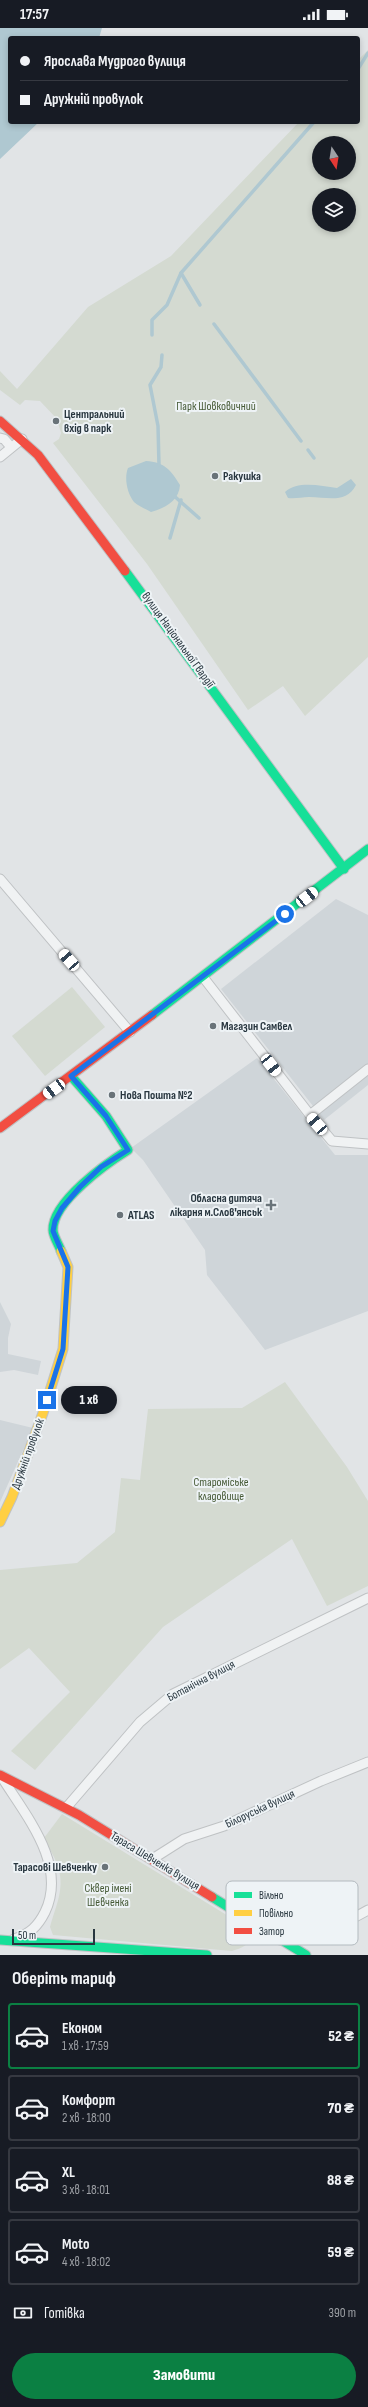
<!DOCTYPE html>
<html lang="uk">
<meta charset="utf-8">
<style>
:root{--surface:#171b24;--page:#20242c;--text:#f1f3f6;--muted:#9ea1a6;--line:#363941;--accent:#0b8043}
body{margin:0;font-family:"Sofia Sans Condensed",sans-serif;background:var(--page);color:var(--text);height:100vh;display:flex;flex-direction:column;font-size:15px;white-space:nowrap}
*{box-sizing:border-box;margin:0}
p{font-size:13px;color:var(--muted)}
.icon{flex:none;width:22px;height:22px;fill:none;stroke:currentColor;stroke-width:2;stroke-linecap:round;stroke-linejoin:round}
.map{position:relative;height:1927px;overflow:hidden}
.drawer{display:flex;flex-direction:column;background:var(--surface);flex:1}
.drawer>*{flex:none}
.banner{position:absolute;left:8px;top:8px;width:352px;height:88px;border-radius:4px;box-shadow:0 2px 6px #0003;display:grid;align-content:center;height:88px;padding:0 12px;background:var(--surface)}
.needle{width:26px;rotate:168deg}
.buttons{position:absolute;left:312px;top:108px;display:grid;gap:8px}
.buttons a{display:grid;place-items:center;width:44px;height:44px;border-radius:50%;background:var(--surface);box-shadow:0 2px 6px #0003;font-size:20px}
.scale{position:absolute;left:12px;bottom:10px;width:83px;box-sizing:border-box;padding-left:4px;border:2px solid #28363f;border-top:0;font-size:11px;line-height:14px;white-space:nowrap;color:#28363f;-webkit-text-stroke:3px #eef3f6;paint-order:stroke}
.end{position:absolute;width:18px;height:18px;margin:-9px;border:5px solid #1a73e8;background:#fff;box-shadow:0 0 0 2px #fff}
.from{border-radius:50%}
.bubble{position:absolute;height:28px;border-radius:14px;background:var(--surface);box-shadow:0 2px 6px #0003;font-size:13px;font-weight:800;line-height:28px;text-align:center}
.car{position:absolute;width:12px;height:24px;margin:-12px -6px;border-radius:5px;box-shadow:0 0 3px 1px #0007;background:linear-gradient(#fff 24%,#345 0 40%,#fff 0 76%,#345 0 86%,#fff 0)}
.banner b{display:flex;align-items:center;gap:14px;height:38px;font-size:15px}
.banner b+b{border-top:1px solid var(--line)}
.banner i{width:10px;height:10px;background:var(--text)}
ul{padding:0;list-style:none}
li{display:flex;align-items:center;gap:12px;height:66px;margin:0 8px 6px;padding:0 4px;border:2px solid var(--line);border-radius:4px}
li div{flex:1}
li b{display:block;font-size:15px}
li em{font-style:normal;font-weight:800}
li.on{border-color:var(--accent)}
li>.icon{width:36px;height:36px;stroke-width:1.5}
h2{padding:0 12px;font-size:18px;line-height:48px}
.pay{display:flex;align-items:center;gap:10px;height:44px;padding:0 12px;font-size:15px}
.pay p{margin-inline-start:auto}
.button{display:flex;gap:8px;margin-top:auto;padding:8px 12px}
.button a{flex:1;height:46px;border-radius:24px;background:var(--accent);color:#fff;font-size:16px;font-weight:800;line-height:46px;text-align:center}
.status{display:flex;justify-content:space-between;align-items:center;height:28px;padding:0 20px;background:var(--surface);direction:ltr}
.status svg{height:11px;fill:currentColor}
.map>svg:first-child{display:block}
</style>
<div class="status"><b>17:57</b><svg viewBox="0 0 49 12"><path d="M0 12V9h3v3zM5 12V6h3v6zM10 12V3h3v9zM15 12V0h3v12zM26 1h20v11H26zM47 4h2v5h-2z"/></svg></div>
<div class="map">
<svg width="368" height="1927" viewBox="0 0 368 1927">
<rect width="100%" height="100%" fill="#e1e4e6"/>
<g fill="#cfd5d9">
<path d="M336 871 368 887V1057L324 1092 221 961Z"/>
<path d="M257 1030 335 1127H368V1283L265 1322 207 1247 205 1222 143 1132 131 1120Z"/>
<path d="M0 1274 11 1296 8 1310V1326L41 1333 38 1347 14 1342 0 1344Z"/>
<path d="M0 1392 33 1400 0 1474Z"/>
</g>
<g fill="#d4dad1" fill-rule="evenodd">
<path d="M368 22V629L305 688 283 658 248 682 147 536 53 415 59 411 61 405 57 391 40 373 25 372 20 377 0 362V343L17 361 88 279 171 228 299 94H358V32ZM319 115H349V145H319ZM319 167H349V197H319Z"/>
<path d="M72 959 105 999 45 1048 12 1008Z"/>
<path d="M285 1354 347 1439 368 1473V1558L327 1578 292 1511 163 1599 35 1742 11 1723 70 1664 29 1620 0 1641V1542L77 1535 115 1504 121 1450 140 1452 148 1381 242 1380Z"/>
<path d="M62 1786 251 1902 253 1907C249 1917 242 1920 232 1923L53 1907 50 1899C56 1877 66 1859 57 1836 54 1827 48 1819 44 1810Z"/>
</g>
<g fill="#afc8d1">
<path d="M0 0H102L99 10H10V94H39L0 131Z"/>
<path d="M146 433C164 434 171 442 180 457 179 473 165 480 151 484 146 481 138 478 134 474 127 465 124 450 128 440Z"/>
<path d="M351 451 356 457C346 476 328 469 309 469 302 469 295 471 288 470L285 464C298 452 321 458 337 460Z"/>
</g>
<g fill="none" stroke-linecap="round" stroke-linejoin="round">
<g stroke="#afc8d1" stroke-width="3.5">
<path d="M358 41 368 25"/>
<path d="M181 245 200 277"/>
<path d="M214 296 301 413"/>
<path d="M152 307V292L167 277 181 245 314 94"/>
<path d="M308 422 314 430"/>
<path d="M159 437 158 398 150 357 161 339 162 327"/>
<path d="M173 467 199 490"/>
<path d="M170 510 181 472"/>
</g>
<g stroke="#bfc2c4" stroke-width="11">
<g id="street">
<path d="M0 410 4 411 11 419"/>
<path d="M0 429 22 411"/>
<path d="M0 851 130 1004"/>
<path d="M203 949 310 1087 368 1041"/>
<path d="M310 1087 332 1113 368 1116"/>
<path d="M1 1748C25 1787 68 1836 45 1884 38 1898 30 1906 14 1911"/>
<path d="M66 1780 140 1694 173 1666 368 1570"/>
<path d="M154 1830 184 1811 224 1798 321 1753 368 1734"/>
<path d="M280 1912C311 1907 341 1898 368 1882"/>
</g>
</g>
<g stroke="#bfc2c4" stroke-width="11">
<g id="fast">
<path d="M125 543 344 841"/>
<path d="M152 987 368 821"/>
<path d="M61 1223C59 1217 53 1208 53 1202 52 1174 107 1135 128 1122L106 1088 71 1048"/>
<path d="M212 1869 306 1927"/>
<path d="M0 1912 207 1927"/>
</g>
</g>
<g stroke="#bfc2c4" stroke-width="11">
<path id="slow" d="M0 1494 12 1469 43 1385 63 1321 68 1239 61 1223"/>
</g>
<g stroke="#bfc2c4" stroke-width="11">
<g id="jam">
<path d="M0 393 38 427 125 543"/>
<path d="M0 1100 152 987"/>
<path d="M0 1747 79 1787 212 1869"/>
</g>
</g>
<use href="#street" stroke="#f0f2f3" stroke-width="9"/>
<use href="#fast" stroke="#16e098" stroke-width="9"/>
<use href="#slow" stroke="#ffcf43" stroke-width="9"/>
<use href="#jam" stroke="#f24e42" stroke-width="9"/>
</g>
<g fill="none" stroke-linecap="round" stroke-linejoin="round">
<path stroke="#1a73e8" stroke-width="5" d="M47 1372 63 1321 68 1239 53 1203 55 1193 62 1180 80 1159 101 1139 128 1122 106 1088 71 1048 285 886"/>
</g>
<g fill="#697379" stroke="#eef3f6" stroke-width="1.5">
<circle cx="56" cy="393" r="4"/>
<circle cx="215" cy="448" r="4"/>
<circle cx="213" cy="998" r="4"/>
<circle cx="112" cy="1067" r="4"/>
<path d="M269 1171h4v4h4v4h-4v4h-4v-4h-4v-4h4z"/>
<circle cx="120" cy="1187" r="4"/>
<circle cx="105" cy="1839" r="4"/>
</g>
<g text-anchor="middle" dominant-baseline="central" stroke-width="4" stroke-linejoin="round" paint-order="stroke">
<g font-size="12" fill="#465a36" stroke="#eef3f6">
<text x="216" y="378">Парк Шовковичний</text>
<text x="221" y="1454">Староміське<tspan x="221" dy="14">кладовище</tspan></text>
<text x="108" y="1860">Сквер імені<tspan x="108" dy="14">Шевченка</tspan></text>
</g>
<g font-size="12" font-weight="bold" fill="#28363f" stroke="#eef3f6" text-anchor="start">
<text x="64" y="386">Центральний<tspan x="64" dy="14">вхід в парк</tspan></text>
<text x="223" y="448">Ракушка</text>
<text x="221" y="998">Магазин Самвел</text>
<text x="120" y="1067">Нова Пошта №2</text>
<text x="262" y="1170" text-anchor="end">Обласна дитяча<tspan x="262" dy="14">лікарня м.Слов'янськ</tspan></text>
<text x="128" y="1187">ATLAS</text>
<text x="97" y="1839" text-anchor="end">Тарасові Шевченку</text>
</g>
<g font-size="12" fill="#28363f" stroke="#eef3f6">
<text transform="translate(178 612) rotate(54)">вулиця Національної Гвардії</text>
<text transform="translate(28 1426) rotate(-70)">Дружній провулок</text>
<text transform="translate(201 1653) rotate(-28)">Ботанічна вулиця</text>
<text transform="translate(260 1781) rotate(-25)">Білоруська вулиця</text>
<text transform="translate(155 1833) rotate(31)">Тараса Шевченка вулиця</text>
</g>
</g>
<rect x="226" y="1853" width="132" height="64" rx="6" fill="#eef3f6" stroke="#b3babf" stroke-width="1"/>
<rect x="234" y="1864" width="18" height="6" fill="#16e098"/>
<rect x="234" y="1882" width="18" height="6" fill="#ffcf43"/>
<rect x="234" y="1900" width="18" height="6" fill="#f24e42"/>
<g font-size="11" fill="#28363f">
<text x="259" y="1871">Вільно</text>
<text x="259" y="1889">Повільно</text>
<text x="259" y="1907">Затор</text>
</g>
</svg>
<div class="buttons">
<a><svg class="needle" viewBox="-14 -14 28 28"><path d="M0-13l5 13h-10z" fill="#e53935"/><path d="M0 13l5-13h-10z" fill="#9ea1a6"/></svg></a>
<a><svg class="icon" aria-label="layers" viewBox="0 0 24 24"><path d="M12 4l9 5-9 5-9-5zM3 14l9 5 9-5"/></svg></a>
</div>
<div class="scale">50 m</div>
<i class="end from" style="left:285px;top:886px"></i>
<i class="end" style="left:47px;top:1372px"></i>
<div class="bubble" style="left:61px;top:1358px;width:56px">1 хв</div>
<i class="car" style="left:307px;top:869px;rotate:52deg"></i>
<i class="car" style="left:69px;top:932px;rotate:319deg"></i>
<i class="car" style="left:271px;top:1037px;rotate:142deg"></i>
<i class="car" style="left:54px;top:1061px;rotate:234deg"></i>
<i class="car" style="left:317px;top:1096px;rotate:319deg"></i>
<div class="banner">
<b><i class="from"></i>Ярослава Мудрого вулиця</b>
<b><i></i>Дружній провулок</b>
</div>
</div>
<section class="drawer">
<h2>Оберіть тариф</h2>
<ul>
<li class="on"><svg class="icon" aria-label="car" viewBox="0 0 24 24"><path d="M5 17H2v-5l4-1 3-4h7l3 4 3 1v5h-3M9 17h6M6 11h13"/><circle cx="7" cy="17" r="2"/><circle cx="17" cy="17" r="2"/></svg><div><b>Економ</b><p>1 хв · 17:59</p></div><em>52 ₴</em></li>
<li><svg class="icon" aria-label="car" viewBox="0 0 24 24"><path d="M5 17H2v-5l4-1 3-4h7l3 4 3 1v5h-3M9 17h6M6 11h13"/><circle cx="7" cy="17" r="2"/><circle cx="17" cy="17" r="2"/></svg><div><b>Комфорт</b><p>2 хв · 18:00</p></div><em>70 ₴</em></li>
<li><svg class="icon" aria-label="car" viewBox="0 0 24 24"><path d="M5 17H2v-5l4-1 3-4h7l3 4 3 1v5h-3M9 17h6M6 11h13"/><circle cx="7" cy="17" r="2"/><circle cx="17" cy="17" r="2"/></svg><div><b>XL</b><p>3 хв · 18:01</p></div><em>88 ₴</em></li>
<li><svg class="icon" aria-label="car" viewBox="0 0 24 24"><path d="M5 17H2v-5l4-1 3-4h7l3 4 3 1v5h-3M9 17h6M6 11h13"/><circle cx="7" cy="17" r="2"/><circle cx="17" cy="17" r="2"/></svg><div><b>Moto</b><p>4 хв · 18:02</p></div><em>59 ₴</em></li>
</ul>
<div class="pay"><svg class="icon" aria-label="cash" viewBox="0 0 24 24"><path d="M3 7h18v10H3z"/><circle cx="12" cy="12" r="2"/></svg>Готівка<p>390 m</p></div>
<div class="button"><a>Замовити</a></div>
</section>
